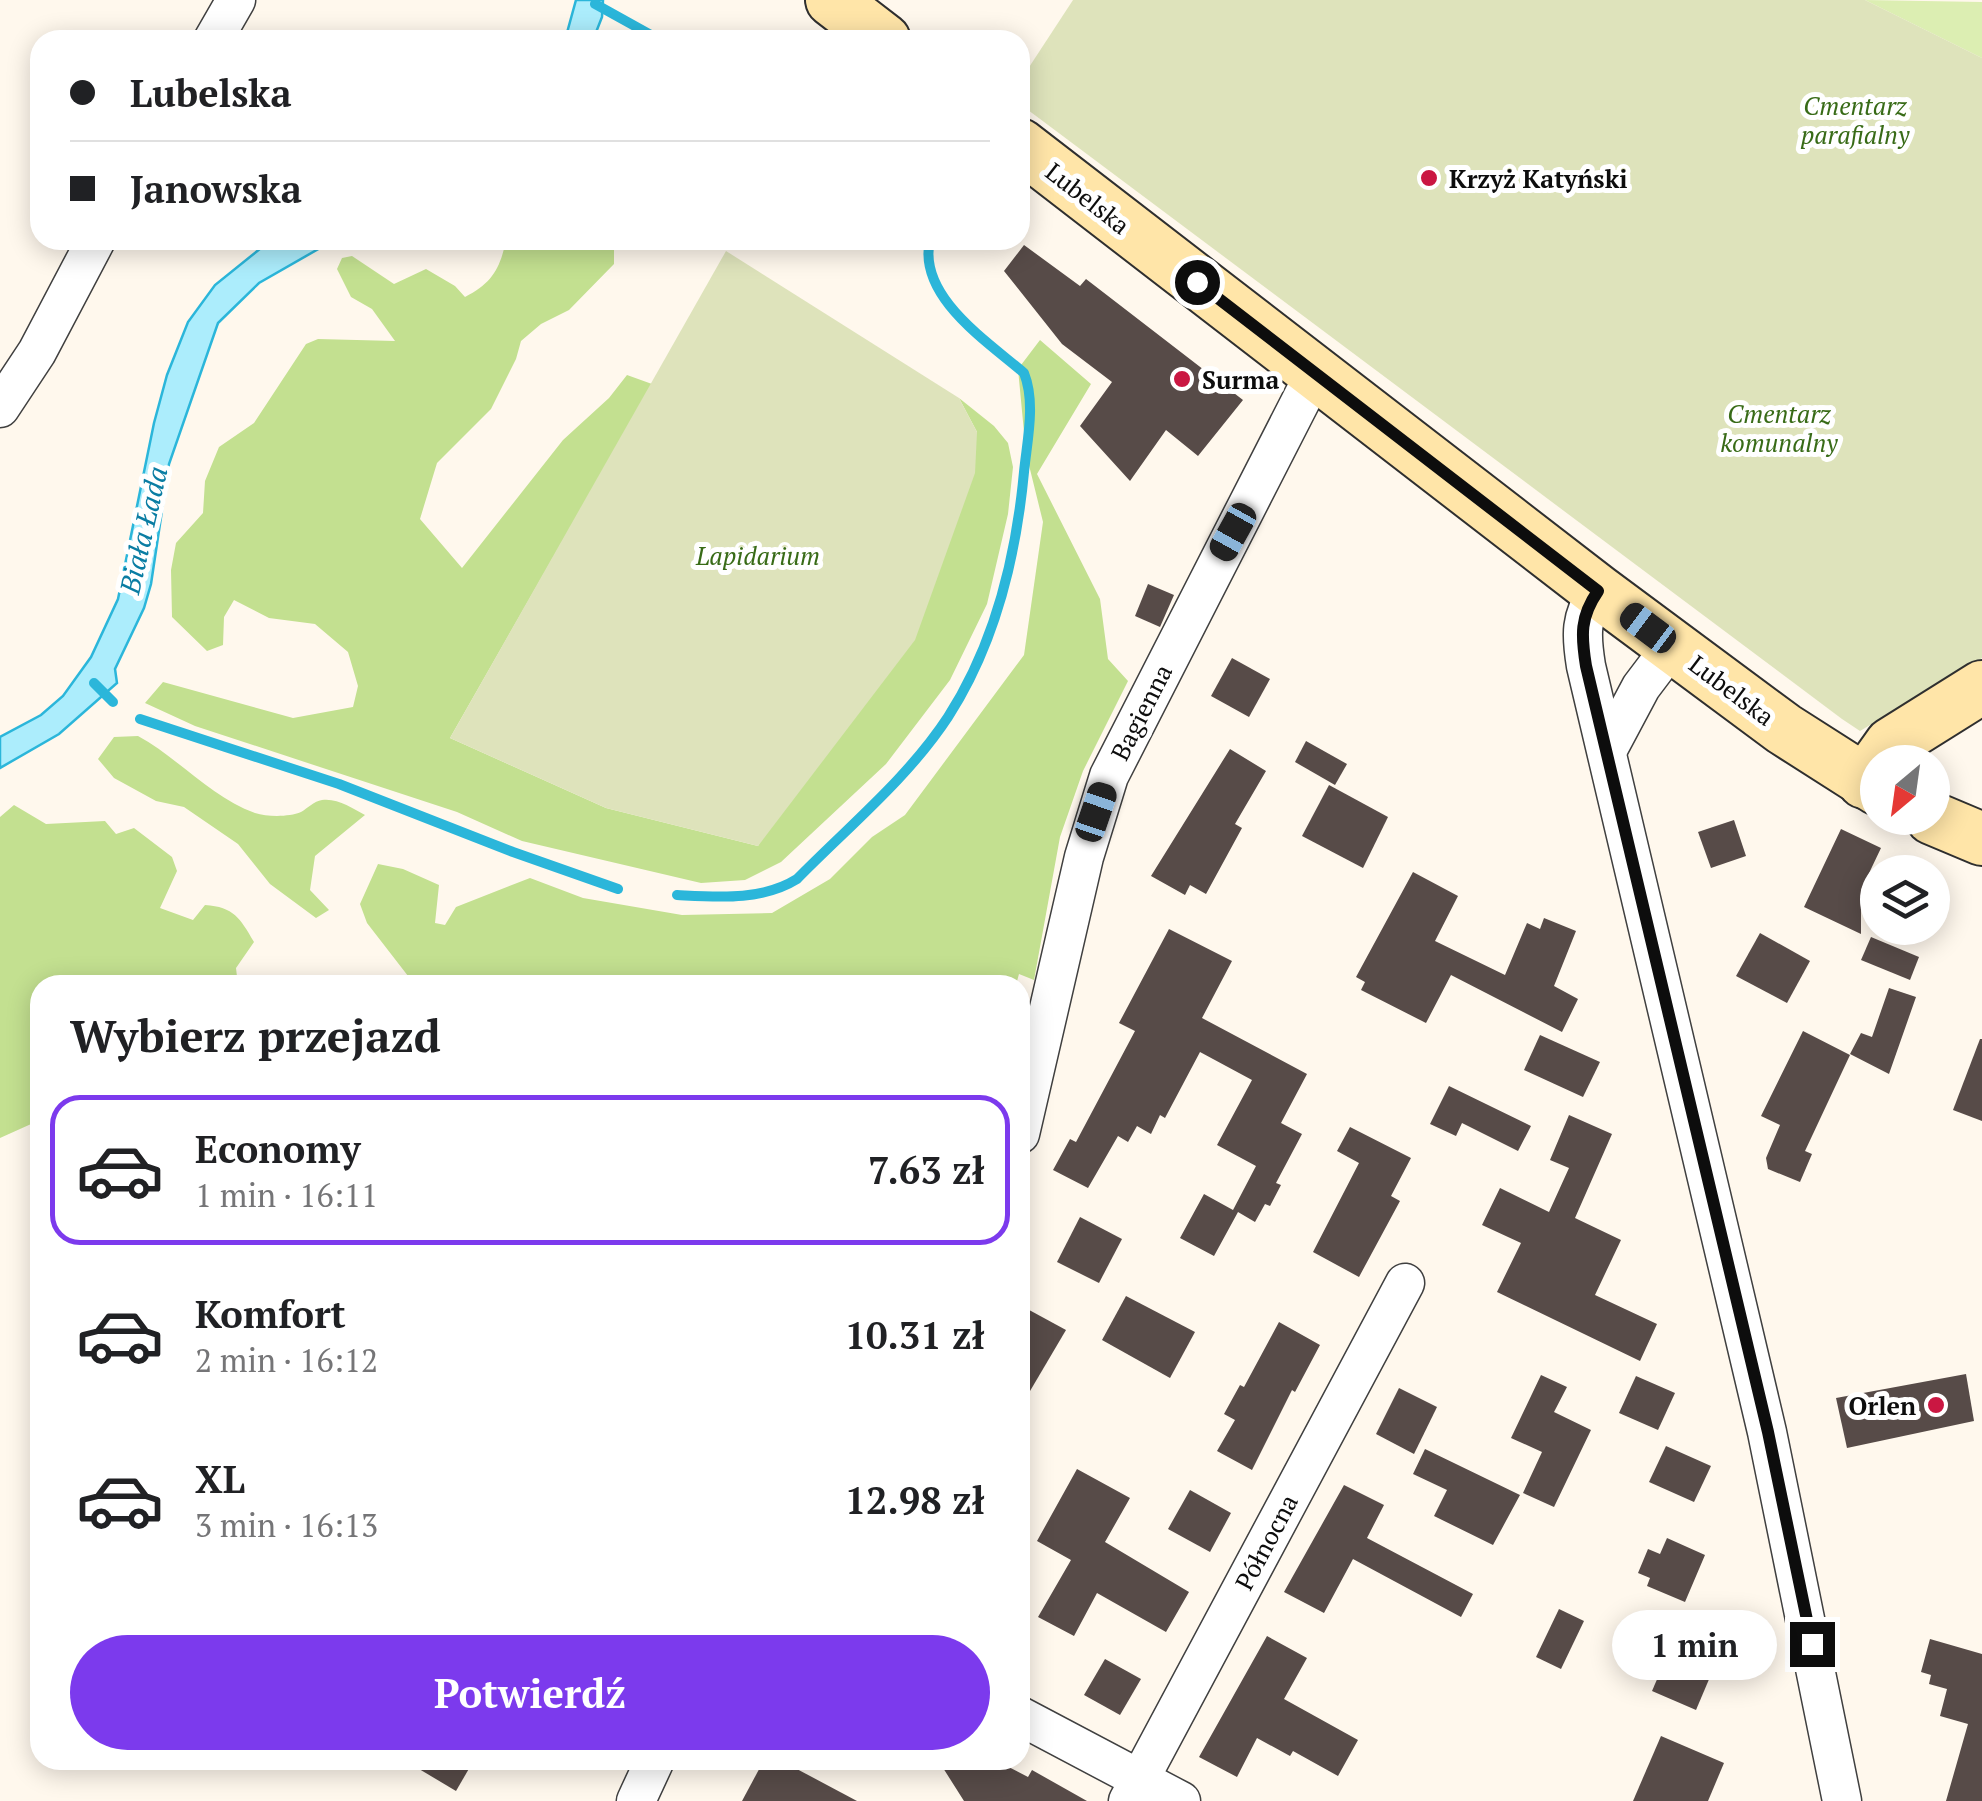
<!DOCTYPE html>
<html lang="pl">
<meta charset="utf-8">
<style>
:root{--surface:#fff;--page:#f2f2f2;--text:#202124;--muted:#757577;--line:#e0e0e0;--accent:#7c3aed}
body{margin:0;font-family:"PT Serif",serif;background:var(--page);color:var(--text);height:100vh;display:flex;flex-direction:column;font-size:38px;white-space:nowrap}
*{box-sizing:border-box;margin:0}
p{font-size:32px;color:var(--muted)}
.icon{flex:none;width:55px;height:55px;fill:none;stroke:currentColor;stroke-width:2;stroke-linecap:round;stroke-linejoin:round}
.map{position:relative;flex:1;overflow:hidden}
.details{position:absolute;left:30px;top:975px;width:1000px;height:795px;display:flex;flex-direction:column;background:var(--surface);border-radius:30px;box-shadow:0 5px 25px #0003}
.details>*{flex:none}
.guide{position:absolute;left:30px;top:30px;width:1000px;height:220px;border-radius:30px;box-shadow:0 5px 25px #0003;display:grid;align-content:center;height:220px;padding:0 40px;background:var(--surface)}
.needle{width:65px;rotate:209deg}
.fabs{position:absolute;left:1860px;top:745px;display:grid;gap:20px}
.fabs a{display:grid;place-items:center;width:90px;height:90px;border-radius:50%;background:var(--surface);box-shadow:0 5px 25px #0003;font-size:50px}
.end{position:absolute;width:45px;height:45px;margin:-22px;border:12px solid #0d0d0d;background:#fff;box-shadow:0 0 0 5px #fff}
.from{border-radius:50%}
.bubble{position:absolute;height:70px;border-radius:35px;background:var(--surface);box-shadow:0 5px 25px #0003;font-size:32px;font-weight:700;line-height:70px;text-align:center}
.car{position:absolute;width:30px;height:60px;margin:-30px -15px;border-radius:12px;box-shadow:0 0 8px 2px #0007;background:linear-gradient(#222 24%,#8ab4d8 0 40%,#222 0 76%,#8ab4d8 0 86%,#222 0)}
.guide b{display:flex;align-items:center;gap:35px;height:95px;font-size:38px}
.guide b+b{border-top:2px solid var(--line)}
.guide i{width:25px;height:25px;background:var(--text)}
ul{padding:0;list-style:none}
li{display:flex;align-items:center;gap:30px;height:150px;margin:0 20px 15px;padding:0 20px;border:5px solid transparent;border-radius:30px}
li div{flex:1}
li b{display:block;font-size:38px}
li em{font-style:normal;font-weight:700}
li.current{border-color:var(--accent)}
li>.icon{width:90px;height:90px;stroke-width:1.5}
h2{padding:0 40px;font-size:45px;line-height:120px}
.button{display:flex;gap:20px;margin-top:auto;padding:20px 40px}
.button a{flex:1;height:115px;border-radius:60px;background:var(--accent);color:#fff;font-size:40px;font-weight:700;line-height:115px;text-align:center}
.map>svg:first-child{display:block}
</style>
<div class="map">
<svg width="1982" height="1801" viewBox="0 0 1982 1801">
<rect width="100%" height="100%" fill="#fff8ed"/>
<path fill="#dceeb2" d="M1865 0 1982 2V58Z"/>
<g fill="#c3e090">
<path d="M506 240H614V264L569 310 541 324 521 341 516 359 491 409 437 463 420 519 462 568 563 440 609 398 627 375 652 384 450 738 606 808 758 846 977 432 959 398 994 426 1008 443 1013 467 1008 514 987 604 950 680 886 764 781 862 745 880 701 883 522 841 457 812 195 726 145 703 163 682 293 718 353 707 358 686 348 652 315 624 269 618 234 600 224 617 223 645 207 651 172 617 171 570 176 543 203 513 205 481 219 447 254 423 306 344 318 339 395 341 372 309 351 297 337 269 342 258 352 256 394 284 426 269 455 286 465 297C492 283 500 269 506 240Z"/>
<path d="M1040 340 1091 384 1037 474 1100 599 1108 659 1128 681 1083 771 1060 837 1034 980 1019 974 1016 985H415L367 923 360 904 378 864 403 869 439 885 435 923 445 925 456 907 530 878 583 898 682 915 772 913 830 879 872 837 905 815 1024 655 1043 522 1026 453 1018 369Z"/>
<path d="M138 736C177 757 212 798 255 813 268 817 289 817 301 812 308 808 314 801 322 800 338 798 352 808 365 815L315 856 310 890 329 910 316 918 270 884 238 844 184 807 156 801 114 778 98 759 114 737Z"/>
<path d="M14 805 46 824 105 821 116 834 134 828 172 857 177 871 160 908 193 920 205 905C234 907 240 918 254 942L236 968 238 985H40V1120L0 1138V817Z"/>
</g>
<g fill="#dee3bb">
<path d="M1073 0H1865L1982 58V658L1860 731 1842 719 1020 104V81Z"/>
<path d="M726 251 959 398 977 432 975 473 915 640 758 846 606 808 450 738Z"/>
</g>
<g fill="#acedfc" stroke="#2bb6da" stroke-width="2.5">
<path d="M576 0H603L602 17 593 40H565Z"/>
<path d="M271 240H334L259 283 218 323 169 464 151 584 144 608 115 669 117 683 59 734 0 768V737L41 715 63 696 91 657 118 599 154 423 167 375 188 322 215 285Z"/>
</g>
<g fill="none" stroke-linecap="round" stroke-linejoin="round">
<g stroke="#2bb6da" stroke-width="10">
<path d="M595 4 660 40"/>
<path d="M94 683 113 702"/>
<path d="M140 719 339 784 513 852 618 889"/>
<path d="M677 895C717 897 762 901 797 879 848 827 908 778 948 717 995 644 1016 558 1024 472 1027 441 1036 403 1024 373 987 341 917 296 930 240"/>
</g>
</g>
<g fill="#574b48">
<path d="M1024 245 1080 286 1086 279 1243 400 1198 456 1166 430 1130 481 1080 426 1112 382 1062 344 1004 271Z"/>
<path d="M1148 584 1174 595 1160 627 1135 616Z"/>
<path d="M1232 658 1270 679 1249 717 1211 696Z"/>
<path d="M1306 741 1347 764 1335 785 1295 762Z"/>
<path d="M1230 749 1266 771 1235 824 1242 828 1206 894 1190 885 1185 895 1151 876Z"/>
<path d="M1329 785 1388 817 1363 868 1302 836Z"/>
<path d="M1734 820 1746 856 1711 868 1698 832Z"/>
<path d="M1841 829 1881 848 1861 890V934L1804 907Z"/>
<path d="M1413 872 1458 896 1435 941 1505 975 1527 923 1540 929 1544 918 1576 931 1554 986 1578 999 1562 1032 1451 975 1426 1023 1361 990 1365 982 1356 977Z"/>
<path d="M1169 929 1232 961 1202 1018 1307 1074 1281 1123 1302 1134 1276 1183 1281 1185 1270 1206 1265 1204 1255 1222 1238 1212 1214 1256 1180 1238 1204 1194 1233 1210 1256 1166 1217 1145 1252 1080 1200 1052 1165 1118 1160 1115 1151 1134 1137 1126 1128 1142 1118 1136 1088 1188 1053 1170 1070 1139 1076 1142 1135 1031 1119 1023Z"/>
<path d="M1760 933 1810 961 1787 1003 1736 976Z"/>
<path d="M1871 937 1919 957 1910 980 1861 960Z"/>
<path d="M1889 988 1916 997 1889 1074 1850 1054 1861 1033 1872 1037Z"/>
<path d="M1803 1031 1850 1055 1805 1151 1812 1154 1800 1182 1768 1169 1766 1158 1780 1125 1761 1116Z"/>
<path d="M1540 1035 1600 1062 1583 1097 1524 1070Z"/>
<path d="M1980 1039H1982V1121L1953 1110Z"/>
<path d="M1449 1086 1531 1126 1518 1151 1462 1123 1456 1136 1430 1124Z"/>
<path d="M1569 1115 1612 1134 1575 1218 1621 1240 1595 1295 1657 1324 1640 1361 1497 1292 1521 1243 1482 1225 1500 1188 1549 1212 1569 1168 1550 1160Z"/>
<path d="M1350 1127 1411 1158 1391 1196 1400 1201 1359 1277 1313 1252 1359 1163 1337 1151Z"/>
<path d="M1080 1217 1122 1239 1099 1283 1057 1262Z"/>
<path d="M1126 1296 1195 1332 1170 1378 1102 1340Z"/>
<path d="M1020 1305 1066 1330 1020 1408Z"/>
<path d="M1279 1322 1320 1345 1295 1392 1292 1390 1252 1470 1217 1451 1235 1420 1224 1414 1240 1385 1244 1387Z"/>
<path d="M1966 1374 1974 1421 1847 1448 1836 1398Z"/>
<path d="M1541 1375 1567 1387 1554 1412 1591 1430 1554 1507 1523 1493 1542 1452 1511 1438Z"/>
<path d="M1636 1376 1675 1393 1658 1430 1619 1413Z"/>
<path d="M1399 1388 1437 1407 1414 1454 1376 1434Z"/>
<path d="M1666 1446 1711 1466 1694 1502 1649 1482Z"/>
<path d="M1425 1449 1520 1495 1493 1545 1434 1516 1447 1490 1413 1474Z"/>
<path d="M1077 1469 1130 1498 1105 1542 1189 1592 1166 1632 1097 1593 1074 1636 1038 1617 1071 1560 1037 1541Z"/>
<path d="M1344 1485 1384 1505 1367 1538 1473 1594 1461 1617 1353 1559 1324 1613 1284 1592Z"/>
<path d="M1190 1490 1231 1513 1210 1552 1168 1529Z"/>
<path d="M1667 1538 1705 1555 1685 1602 1647 1586 1650 1578 1638 1573 1648 1549 1660 1554Z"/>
<path d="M1559 1609 1584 1621 1561 1669 1536 1657Z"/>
<path d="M1677 1633 1721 1651 1696 1710 1652 1691Z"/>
<path d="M1267 1636 1307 1658 1284 1699 1358 1740 1338 1776 1293 1751 1290 1756 1257 1738 1237 1777 1199 1757Z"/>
<path d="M1930 1639 1982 1654V1801H1946L1968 1724 1940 1716 1947 1689 1929 1684 1931 1675 1921 1672Z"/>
<path d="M1105 1659 1141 1679 1120 1715 1084 1695Z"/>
<path d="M1661 1736 1724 1763 1708 1801H1633Z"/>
<path d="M404 1760H474L456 1791Z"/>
<path d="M764 1760H780L857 1801H742Z"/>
<path d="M938 1760H995L1028 1777 1032 1770 1087 1801H964Z"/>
</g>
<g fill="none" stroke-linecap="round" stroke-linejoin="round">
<g stroke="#404040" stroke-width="41">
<g id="street">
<path d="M213 40 236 0"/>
<path d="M0 408 37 352 96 240"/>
<path d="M1598 591C1580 617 1581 635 1586 666L1767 1432 1842 1801"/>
<path d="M1608 749 1641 687 1672 646"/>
<path d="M1020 1134 1084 857 1109 776 1315 373"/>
<path d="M1020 1716 1181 1801"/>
<path d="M636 1801 655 1760"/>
<path d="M1128 1801 1405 1283"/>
</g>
</g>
<g stroke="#2f2f2f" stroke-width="56">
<g id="secondary">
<path d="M832 0 884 40"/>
<path d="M1020 145 1598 591 1784 729 1878 789"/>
<path d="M1864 782 1891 744 1982 687"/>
<path d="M1932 818 1982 839"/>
</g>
</g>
<use href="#street" stroke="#fff" stroke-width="38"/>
<use href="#secondary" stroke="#ffe5a8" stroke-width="52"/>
</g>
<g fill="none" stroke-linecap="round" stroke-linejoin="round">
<path stroke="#0d0d0d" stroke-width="12" d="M1197 282 1598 591C1580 617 1581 635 1586 666L1768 1432 1812 1644"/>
</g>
<g fill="#ca1742" stroke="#fff" stroke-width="4">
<circle cx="1429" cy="178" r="10"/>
<circle cx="1182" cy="379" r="10"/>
<circle cx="1936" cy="1405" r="10"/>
</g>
<g text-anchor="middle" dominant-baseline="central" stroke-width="10" stroke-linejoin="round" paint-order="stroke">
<g font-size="25" font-style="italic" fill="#386b17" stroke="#fff">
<text x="1855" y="105">Cmentarz<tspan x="1855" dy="29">parafialny</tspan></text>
<text x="1779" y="413">Cmentarz<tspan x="1779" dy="29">komunalny</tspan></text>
<text x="758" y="555">Lapidarium</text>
</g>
<g font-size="25" font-weight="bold" fill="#0d0d0d" stroke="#fff" text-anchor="start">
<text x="1449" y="178">Krzyż Katyński</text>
<text x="1202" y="379">Surma</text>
<text x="1916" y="1405" text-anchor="end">Orlen</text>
</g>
<g font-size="25" fill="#0d0d0d" stroke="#fff">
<text transform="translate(1088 198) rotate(38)">Lubelska</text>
<text transform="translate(1732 690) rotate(37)">Lubelska</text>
<text transform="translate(1141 712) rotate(-63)">Bagienna</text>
<text transform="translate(1266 1542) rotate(-62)">Północna</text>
</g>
<g font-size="28" font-style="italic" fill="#0a7da3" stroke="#fff">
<text transform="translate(143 530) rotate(-77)">Biała Łada</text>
</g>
</g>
</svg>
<div class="fabs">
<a><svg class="needle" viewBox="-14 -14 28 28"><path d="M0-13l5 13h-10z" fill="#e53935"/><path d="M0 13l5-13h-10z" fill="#757577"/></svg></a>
<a><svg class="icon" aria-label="layers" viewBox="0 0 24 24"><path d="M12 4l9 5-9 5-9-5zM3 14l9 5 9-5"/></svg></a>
</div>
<i class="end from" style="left:1197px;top:282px"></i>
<i class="end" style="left:1812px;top:1644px"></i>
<div class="bubble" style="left:1612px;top:1610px;width:165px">1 min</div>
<i class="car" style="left:1233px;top:532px;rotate:209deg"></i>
<i class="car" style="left:1648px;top:628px;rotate:307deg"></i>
<i class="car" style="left:1096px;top:812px;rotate:19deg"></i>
<div class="guide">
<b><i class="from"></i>Lubelska</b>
<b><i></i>Janowska</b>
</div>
<section class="details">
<h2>Wybierz przejazd</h2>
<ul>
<li class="current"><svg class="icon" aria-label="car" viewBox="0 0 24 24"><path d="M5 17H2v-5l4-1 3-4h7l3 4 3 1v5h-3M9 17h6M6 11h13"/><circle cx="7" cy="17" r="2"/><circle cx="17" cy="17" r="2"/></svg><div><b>Economy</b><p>1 min · 16:11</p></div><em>7.63 zł</em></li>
<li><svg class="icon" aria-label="car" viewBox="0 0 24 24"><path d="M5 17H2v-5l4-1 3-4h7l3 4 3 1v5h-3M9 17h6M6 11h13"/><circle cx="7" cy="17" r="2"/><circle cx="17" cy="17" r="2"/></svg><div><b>Komfort</b><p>2 min · 16:12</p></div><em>10.31 zł</em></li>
<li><svg class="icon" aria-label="car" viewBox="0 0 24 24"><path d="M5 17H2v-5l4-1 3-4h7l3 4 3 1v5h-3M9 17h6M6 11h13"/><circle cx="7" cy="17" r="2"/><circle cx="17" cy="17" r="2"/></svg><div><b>XL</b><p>3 min · 16:13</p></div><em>12.98 zł</em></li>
</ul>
<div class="button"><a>Potwierdź</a></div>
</section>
</div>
